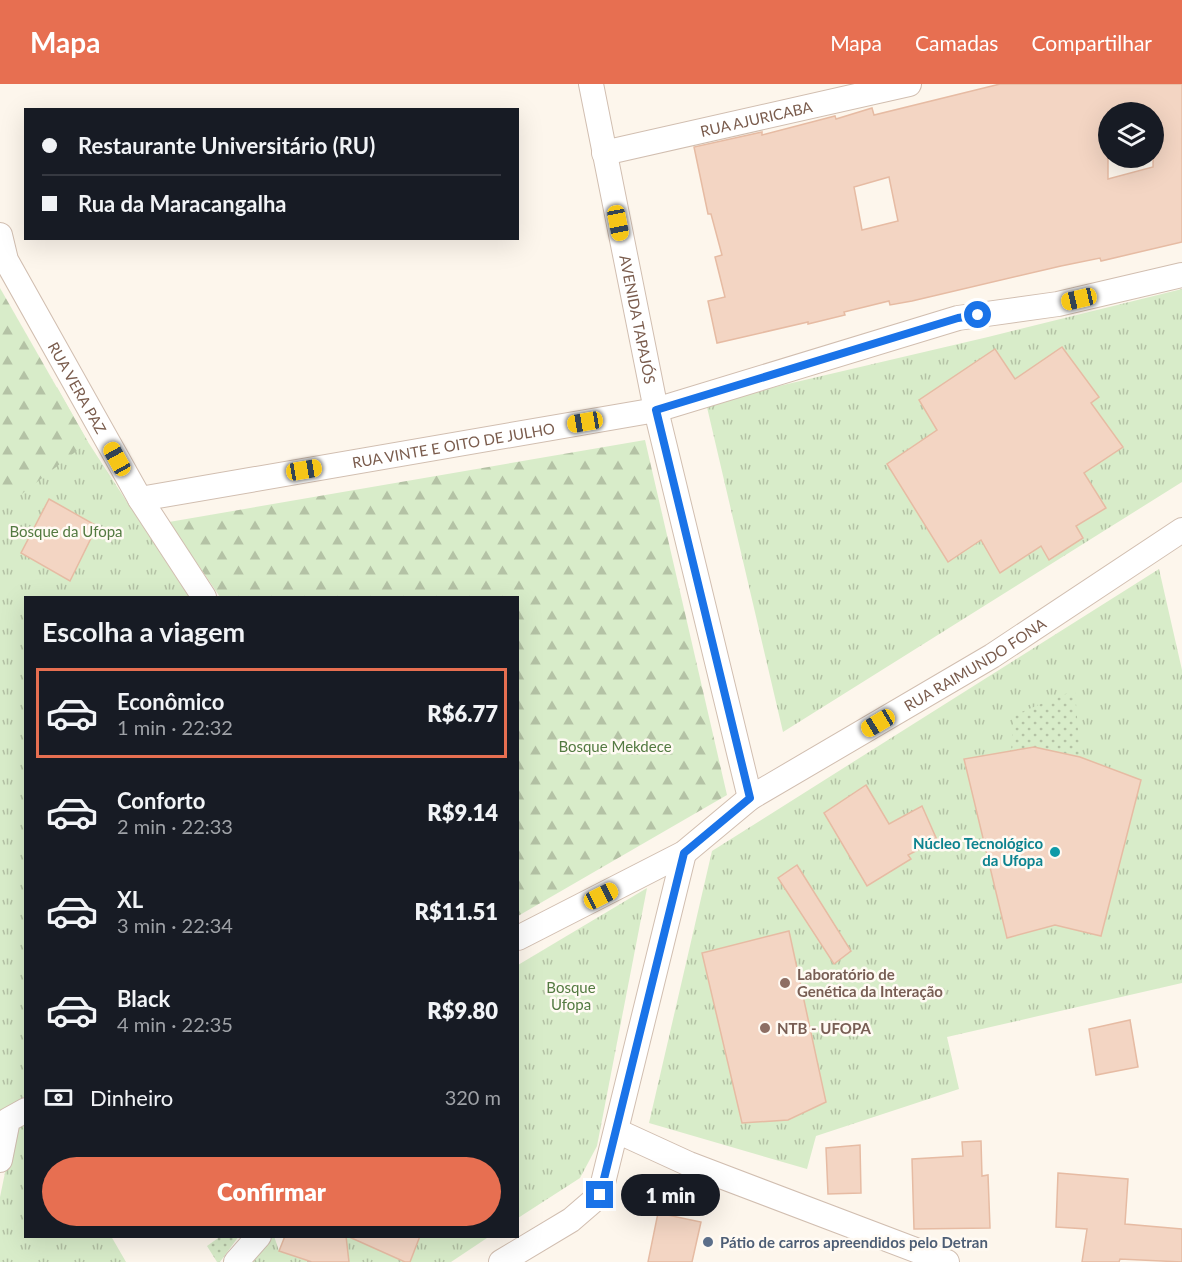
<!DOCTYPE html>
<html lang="pt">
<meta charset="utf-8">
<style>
:root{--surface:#171b24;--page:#20242c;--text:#f1f3f6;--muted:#9ea1a6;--line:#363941;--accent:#e76f51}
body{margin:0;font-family:Lato,sans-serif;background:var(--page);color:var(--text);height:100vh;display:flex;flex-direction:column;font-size:22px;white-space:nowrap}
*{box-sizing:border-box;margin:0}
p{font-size:20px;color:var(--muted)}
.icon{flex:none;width:33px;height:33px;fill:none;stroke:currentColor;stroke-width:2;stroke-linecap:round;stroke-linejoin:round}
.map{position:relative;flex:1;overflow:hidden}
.drawer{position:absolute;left:24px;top:512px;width:495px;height:642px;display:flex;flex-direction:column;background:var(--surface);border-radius:0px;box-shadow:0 6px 24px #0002}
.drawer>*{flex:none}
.banner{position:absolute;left:24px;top:24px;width:495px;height:132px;border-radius:0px;box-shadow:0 6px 24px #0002;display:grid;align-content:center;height:132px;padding:0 18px;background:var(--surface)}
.tools{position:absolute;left:1098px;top:18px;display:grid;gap:12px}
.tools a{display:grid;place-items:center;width:66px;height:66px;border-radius:50%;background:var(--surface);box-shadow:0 6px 24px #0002;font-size:30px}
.end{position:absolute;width:27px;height:27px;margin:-14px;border:8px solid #1a73e8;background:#fff;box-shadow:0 0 0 3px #fff}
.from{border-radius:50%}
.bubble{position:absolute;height:42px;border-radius:21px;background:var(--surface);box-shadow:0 6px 24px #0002;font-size:20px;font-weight:800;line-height:42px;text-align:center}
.car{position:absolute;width:18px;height:36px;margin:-18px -9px;border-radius:8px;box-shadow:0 0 4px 2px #0007;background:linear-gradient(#f5c518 24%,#345 0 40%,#f5c518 0 76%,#345 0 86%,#f5c518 0)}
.banner b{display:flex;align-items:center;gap:21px;height:57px;font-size:22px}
.banner b+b{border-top:2px solid var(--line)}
.banner i{width:15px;height:15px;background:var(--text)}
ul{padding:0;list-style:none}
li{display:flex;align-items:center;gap:18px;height:90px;margin:0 12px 9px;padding:0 6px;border:3px solid transparent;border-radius:0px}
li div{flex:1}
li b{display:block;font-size:22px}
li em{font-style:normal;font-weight:800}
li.current{border-color:var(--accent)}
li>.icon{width:54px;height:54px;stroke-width:1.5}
h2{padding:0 18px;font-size:27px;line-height:72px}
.pay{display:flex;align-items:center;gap:15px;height:66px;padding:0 18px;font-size:22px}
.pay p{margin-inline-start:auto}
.action{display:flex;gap:12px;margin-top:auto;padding:12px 18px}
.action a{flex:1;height:69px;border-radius:36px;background:var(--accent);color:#fff;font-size:24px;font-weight:800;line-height:69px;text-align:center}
header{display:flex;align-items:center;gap:36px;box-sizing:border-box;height:84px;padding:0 30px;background:var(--accent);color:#fff}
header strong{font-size:28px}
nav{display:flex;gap:33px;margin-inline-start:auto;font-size:21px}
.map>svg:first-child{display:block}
</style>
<header>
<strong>Mapa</strong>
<nav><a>Mapa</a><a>Camadas</a><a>Compartilhar</a></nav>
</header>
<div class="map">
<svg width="1182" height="1178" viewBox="0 0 1182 1178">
<defs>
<pattern id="grass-tufts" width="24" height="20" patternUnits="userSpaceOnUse" patternTransform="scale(1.5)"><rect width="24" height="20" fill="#d8ecc9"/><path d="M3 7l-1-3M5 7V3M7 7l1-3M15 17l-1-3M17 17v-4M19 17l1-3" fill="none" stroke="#b4c2a5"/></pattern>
<pattern id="forest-firs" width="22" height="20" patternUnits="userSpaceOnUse" patternTransform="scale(1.5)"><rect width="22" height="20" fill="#d8ecc9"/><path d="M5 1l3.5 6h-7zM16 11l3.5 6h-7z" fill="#b4c2a5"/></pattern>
<pattern id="garden-dots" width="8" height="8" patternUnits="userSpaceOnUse" patternTransform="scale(1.5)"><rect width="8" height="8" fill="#d8ecc9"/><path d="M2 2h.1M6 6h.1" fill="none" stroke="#b4c2a5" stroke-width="1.8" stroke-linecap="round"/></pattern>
</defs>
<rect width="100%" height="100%" fill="#fdf6ec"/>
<g fill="url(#grass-tufts)">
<path d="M1182 205V398L783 648 706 319 988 253Z"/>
<path d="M57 303 88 358 189 513H26L25 1012 1 1029 0 1034V341Z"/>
<path d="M1159 485 1182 586V899L947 953 959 1005 816 1052 807 1085 649 1039 712 767Z"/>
<path d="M647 804 597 1062 580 1094 518 1134V881Z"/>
<path d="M25 1039 26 1152H111L126 1178H0V1113L14 1045Z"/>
<path d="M274 1152 279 1167 312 1178H247Z"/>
<path d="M329 1152H347L405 1178H349Z"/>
<path d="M420 1152H490L451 1178H410Z"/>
</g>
<g fill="url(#forest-firs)">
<path d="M0 204 88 358 0 427Z"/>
<path d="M645 356 727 711 518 832V513H220L169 438Z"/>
</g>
<g fill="url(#garden-dots)">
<path d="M1075 606 1080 673 1034 663 1011 667 1014 631Z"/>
<path d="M221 1152H239L220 1178H217L207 1162Z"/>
</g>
<g fill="#f3d5c3" stroke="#e6bba3" stroke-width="1.5" fill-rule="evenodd">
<path d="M1000 0H1182V158L1101 177 1100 174 1061 182 912 217 890 221 889 217 844 228 845 231 808 240V238L717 259 708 217 725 213 715 173 722 171 711 130H708L694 63 762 48V51L835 32 836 35 872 24 874 31ZM1108 28H1154L1153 83 1108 95ZM889 93 898 137 862 146 854 103Z"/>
<path d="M1062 263 1099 313 1091 319 1123 363 1084 389 1106 424 1076 442 1083 454 1049 476 1041 462 1000 489 981 456 948 478 887 380 937 346 919 316 995 265 1015 295Z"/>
<path d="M49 415 97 442 70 497 21 469Z"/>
<path d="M1034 663 1080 673 1141 696 1101 852 1055 841 1007 854 964 675Z"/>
<path d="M866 701 889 740 922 722 937 756 908 771 911 775 867 802 824 729Z"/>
<path d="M797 781 851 867 834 880 778 794Z"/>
<path d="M789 847 826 1018 788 1036 742 1039 702 869Z"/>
<path d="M1130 936 1138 983 1096 991 1089 945Z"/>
<path d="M981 1057 982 1092 988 1091 990 1144 914 1145 912 1075 963 1072 962 1058Z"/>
<path d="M860 1061 861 1109 828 1110 826 1064Z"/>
<path d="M1058 1089 1128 1095 1125 1140 1182 1145V1178L1120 1175 1119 1178H1082L1087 1145 1056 1143Z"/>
<path d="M658 1129 701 1138 692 1178H648Z"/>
<path d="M285 1152H346L349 1178H312L279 1167Z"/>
<path d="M347 1152H420L410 1178H405Z"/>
</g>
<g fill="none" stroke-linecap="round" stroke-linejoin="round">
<g stroke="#d1beb0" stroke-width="26">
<g id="minor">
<path id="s1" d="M591 0 656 326 750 714"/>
<path id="s2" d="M604 69 909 0"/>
<path id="s3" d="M0 151 6 176 140 415 204 513"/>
<path id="s4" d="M140 415 656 326 958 234 1058 220 1182 191"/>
<path id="s5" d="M518 854 684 769 750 714 992 572 1182 446"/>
<path d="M617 1047 689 1080 947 1178"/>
<path d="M0 1076 8 1036 26 1026"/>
<path d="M236 1178 259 1152"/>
<path d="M501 1178 571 1136 600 1111 684 769"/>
</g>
</g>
<path stroke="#d9b8a5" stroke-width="4" stroke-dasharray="1.5 4.5" stroke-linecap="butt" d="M309 1178V1177"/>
<use href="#minor" stroke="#fff" stroke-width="24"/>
</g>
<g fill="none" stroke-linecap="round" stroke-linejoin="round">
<path stroke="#1a73e8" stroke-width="8" d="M600 1111 684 769 750 714 656 326 958 234 978 231"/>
</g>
<circle fill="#0f9aa8" stroke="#fffaf3" stroke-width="2" cx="1055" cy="768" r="6"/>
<g fill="#8d6e63" stroke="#fffaf3" stroke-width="2">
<circle cx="785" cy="899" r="6"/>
<circle cx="765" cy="944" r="6"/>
</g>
<circle fill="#5c6f8a" stroke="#fffaf3" stroke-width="2" cx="708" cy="1158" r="6"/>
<g text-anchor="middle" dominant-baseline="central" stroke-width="5" stroke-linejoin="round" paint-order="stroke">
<g font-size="15" fill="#7a5c4d" stroke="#fffaf3">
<text stroke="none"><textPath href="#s2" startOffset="156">RUA AJURICABA</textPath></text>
<text stroke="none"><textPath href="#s1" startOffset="240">AVENIDA TAPAJÓS</textPath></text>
<text stroke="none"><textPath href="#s3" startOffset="172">RUA VERA PAZ</textPath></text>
<text stroke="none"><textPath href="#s4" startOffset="318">RUA VINTE E OITO DE JULHO</textPath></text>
<text stroke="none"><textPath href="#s5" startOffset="534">RUA RAIMUNDO FONA</textPath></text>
</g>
<g font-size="15" fill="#537a41" stroke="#fffaf3">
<text x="66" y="447">Bosque da Ufopa</text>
<text x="615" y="662">Bosque Mekdece</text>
<text x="571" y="903">Bosque<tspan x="571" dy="17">Ufopa</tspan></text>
</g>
<g font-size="15" font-weight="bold" fill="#0d838f" stroke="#fffaf3" text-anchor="end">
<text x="1043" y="759">Núcleo Tecnológico<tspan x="1043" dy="17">da Ufopa</tspan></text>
</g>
<g font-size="15" font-weight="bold" fill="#785e54" stroke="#fffaf3" text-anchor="start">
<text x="797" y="890">Laboratório de<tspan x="797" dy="17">Genética da Interação</tspan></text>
<text x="777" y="944">NTB - UFOPA</text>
</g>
<g font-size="15" font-weight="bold" fill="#4e5e75" stroke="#fffaf3" text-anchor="start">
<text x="720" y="1158">Pátio de carros apreendidos pelo Detran</text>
</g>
</g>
</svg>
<div class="tools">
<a><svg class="icon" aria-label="layers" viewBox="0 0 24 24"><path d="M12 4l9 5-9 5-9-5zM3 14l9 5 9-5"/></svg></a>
</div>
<i class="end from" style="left:978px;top:231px"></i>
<i class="end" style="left:600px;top:1111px"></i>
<div class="bubble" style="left:621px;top:1090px;width:99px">1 min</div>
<i class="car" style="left:618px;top:139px;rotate:169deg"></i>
<i class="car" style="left:1079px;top:215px;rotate:257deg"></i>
<i class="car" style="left:585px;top:338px;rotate:260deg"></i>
<i class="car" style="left:117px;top:375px;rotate:331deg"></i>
<i class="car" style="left:304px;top:386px;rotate:80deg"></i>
<i class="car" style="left:878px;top:639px;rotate:239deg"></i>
<i class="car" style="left:601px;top:812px;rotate:63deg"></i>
<div class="banner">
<b><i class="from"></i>Restaurante Universitário (RU)</b>
<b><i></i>Rua da Maracangalha</b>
</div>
<section class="drawer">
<h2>Escolha a viagem</h2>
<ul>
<li class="current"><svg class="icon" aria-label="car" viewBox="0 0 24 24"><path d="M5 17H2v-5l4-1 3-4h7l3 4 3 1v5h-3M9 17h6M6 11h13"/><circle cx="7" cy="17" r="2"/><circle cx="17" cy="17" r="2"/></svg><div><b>Econômico</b><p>1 min · 22:32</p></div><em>R$6.77</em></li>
<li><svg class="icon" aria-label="car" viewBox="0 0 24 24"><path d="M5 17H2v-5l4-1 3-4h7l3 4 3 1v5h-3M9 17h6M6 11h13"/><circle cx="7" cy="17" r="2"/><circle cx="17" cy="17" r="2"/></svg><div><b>Conforto</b><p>2 min · 22:33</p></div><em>R$9.14</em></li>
<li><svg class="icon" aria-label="car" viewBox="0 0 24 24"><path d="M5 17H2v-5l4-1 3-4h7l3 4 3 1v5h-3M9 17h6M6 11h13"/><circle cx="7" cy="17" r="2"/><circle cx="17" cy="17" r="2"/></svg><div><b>XL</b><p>3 min · 22:34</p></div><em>R$11.51</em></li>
<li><svg class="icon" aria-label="car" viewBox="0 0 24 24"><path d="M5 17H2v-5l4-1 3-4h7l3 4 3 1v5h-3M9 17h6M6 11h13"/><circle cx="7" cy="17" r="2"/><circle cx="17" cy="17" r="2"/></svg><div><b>Black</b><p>4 min · 22:35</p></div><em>R$9.80</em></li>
</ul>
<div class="pay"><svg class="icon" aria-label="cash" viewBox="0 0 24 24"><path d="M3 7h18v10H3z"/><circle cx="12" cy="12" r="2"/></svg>Dinheiro<p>320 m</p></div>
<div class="action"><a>Confirmar</a></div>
</section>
</div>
